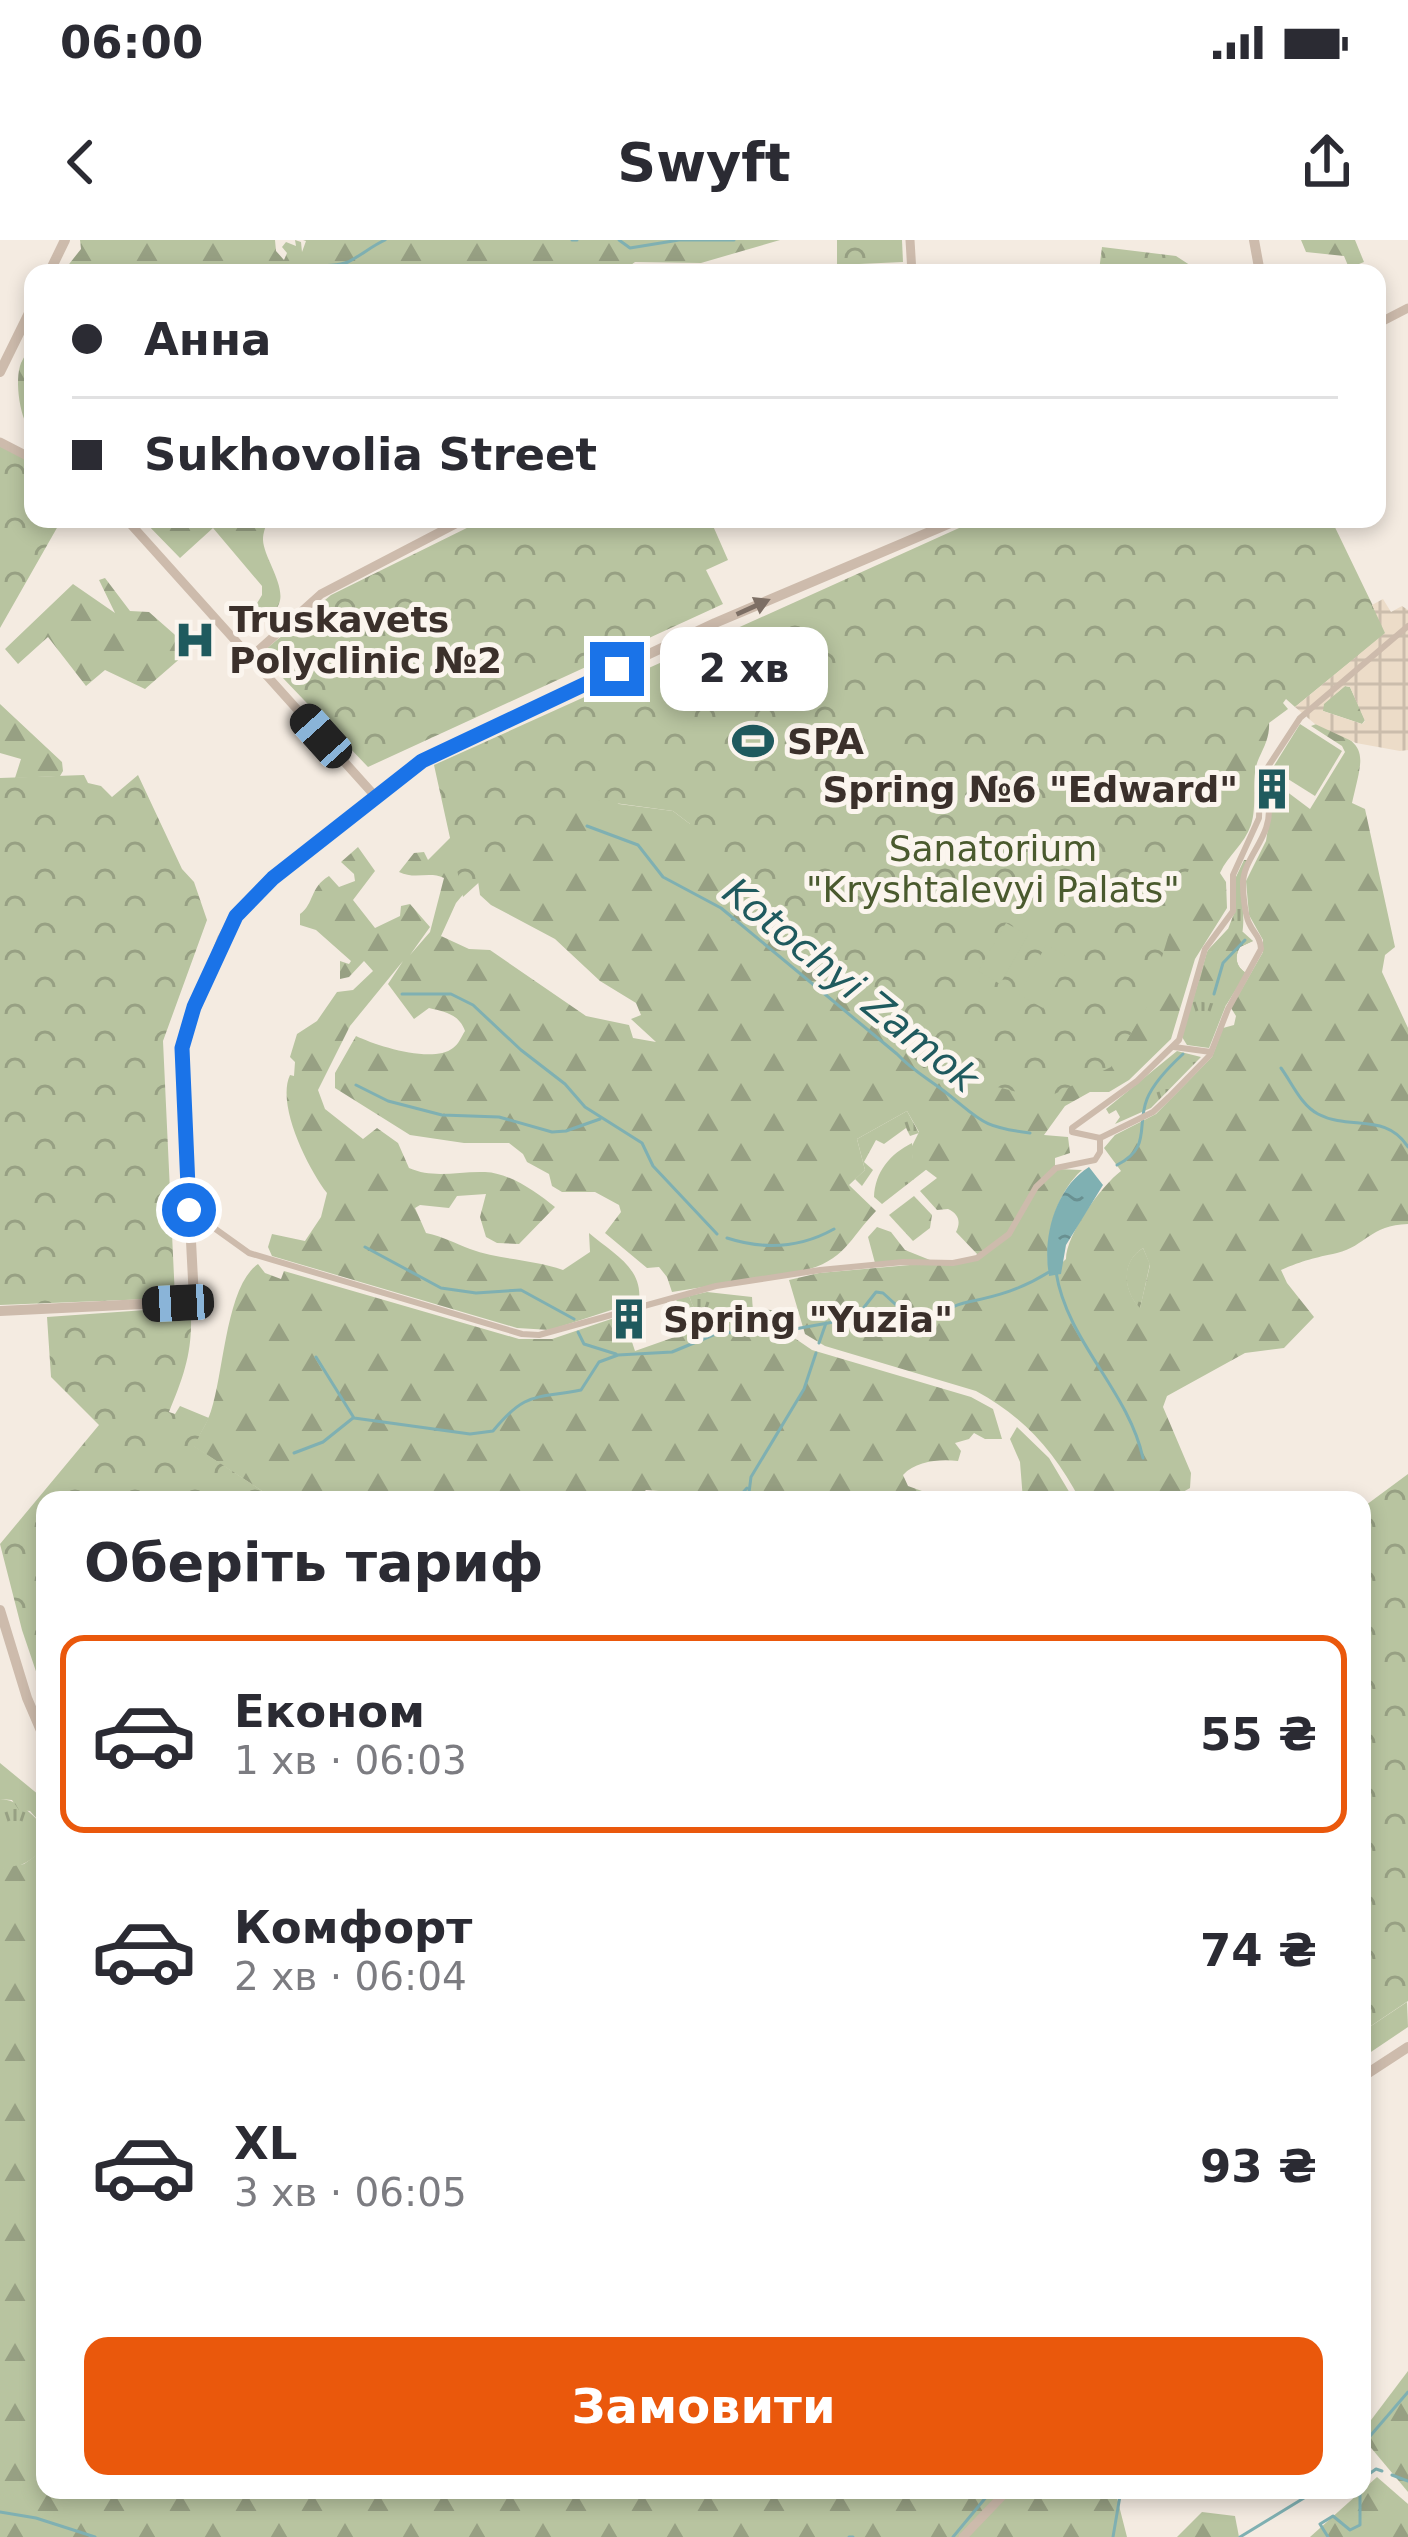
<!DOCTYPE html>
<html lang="uk">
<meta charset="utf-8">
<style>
:root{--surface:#fff;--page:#f2f2f3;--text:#2b2b33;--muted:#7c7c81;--line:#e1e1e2;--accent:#ea580c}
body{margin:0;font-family:"DejaVu Sans",sans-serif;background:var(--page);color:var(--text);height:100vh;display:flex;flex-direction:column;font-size:45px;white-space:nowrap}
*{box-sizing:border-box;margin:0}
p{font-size:39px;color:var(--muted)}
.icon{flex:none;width:66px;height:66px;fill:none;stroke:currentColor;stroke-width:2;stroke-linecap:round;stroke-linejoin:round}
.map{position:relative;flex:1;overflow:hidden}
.details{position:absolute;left:36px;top:1251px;width:1335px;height:1008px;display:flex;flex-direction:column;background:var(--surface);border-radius:24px;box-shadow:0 6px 18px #0003}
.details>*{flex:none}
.top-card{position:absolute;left:24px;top:24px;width:1362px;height:264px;border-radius:24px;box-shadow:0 6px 18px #0003;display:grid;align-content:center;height:264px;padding:0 48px;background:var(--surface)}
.end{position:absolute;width:54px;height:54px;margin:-27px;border:15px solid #1a73e8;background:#fff;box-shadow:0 0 0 6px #fff}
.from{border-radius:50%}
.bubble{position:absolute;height:84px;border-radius:24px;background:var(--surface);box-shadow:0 6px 18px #0003;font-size:39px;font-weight:800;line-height:84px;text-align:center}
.car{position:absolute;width:36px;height:72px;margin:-36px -18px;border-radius:15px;box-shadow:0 0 9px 3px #0007;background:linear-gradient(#222 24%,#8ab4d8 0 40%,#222 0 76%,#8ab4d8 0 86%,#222 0)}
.top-card b{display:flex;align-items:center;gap:42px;height:114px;font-size:45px}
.top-card b+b{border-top:3px solid var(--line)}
.top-card i{width:30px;height:30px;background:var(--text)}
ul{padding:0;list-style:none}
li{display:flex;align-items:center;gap:36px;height:198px;margin:0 24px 18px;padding:0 24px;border:6px solid transparent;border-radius:24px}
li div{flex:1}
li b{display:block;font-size:45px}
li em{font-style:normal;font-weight:800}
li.selected{border-color:var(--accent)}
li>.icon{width:108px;height:108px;stroke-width:1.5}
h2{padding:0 48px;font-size:54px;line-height:144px}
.primary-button{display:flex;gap:24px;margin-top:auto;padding:24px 48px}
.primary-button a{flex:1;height:138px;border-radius:24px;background:var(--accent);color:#fff;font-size:48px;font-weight:800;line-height:138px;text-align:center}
.status{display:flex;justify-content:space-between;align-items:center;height:84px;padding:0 60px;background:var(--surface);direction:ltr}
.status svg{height:33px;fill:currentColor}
header{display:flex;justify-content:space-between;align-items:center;height:156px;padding:0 48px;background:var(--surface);font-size:54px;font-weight:800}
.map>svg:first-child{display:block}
</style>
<div class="status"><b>06:00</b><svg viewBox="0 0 49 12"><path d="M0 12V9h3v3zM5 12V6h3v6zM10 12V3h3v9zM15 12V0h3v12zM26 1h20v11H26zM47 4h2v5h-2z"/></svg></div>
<header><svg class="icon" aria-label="back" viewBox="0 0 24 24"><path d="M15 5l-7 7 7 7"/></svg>Swyft<svg class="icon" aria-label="share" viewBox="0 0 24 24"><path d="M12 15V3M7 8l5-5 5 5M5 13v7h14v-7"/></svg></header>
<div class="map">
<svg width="1408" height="2297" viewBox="0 0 1408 2297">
<defs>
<pattern id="grass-tufts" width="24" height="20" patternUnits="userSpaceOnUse" patternTransform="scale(3)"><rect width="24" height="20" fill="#b8c4a0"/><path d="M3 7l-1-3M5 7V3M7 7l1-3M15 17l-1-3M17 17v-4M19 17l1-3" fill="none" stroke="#97a083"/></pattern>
<pattern id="forest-firs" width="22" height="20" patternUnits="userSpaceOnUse" patternTransform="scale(3)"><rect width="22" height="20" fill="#b8c4a0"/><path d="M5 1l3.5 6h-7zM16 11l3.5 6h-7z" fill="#97a083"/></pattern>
<pattern id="park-crowns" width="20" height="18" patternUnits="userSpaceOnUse" patternTransform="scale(3)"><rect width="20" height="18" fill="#b8c4a0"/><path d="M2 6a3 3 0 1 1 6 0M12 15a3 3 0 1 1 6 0" fill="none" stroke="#97a083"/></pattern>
<pattern id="plaza-grid" width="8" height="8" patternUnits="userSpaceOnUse" patternTransform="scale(3)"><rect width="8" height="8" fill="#ecdcc8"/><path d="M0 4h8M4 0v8" fill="none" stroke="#cbbdac"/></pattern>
<pattern id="water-ripples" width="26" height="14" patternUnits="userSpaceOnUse" patternTransform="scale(3)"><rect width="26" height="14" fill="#7fb0b2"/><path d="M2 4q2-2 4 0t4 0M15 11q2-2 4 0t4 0" fill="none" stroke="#699091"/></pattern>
</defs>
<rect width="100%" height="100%" fill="#f4ebe1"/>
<g fill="url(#grass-tufts)">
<path d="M1244 620H1248C1235 644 1247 668 1242 695L1253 701 1240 707C1234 717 1236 727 1246 733L1226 765 1209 808 1187 805 1182 797 1207 712 1228 689 1235 671V639Z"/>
<path d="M1177 811 1201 817 1151 868 1115 884 1120 877 1116 870 1109 874 1106 869Z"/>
<path d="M907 871 919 893 910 896 906 888 884 904 876 900 864 922 873 930 862 946 855 939 865 930 857 899Z"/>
<path d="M912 903 913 919 927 929 882 964 874 957C875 932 890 914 912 903Z"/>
<path d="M1143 1008 1150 1024 1140 1069C1123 1050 1120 1022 1143 1008Z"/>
<path d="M707 1052 752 1057 753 1072 726 1079 695 1071 689 1056Z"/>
<path d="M0 1559C19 1560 32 1574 45 1588V1609C31 1620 18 1630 0 1629Z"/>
<path d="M1407 1762 1408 1787 1362 1818V1792Z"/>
</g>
<g fill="url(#forest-firs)" fill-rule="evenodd">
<path d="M80 0H275L276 11 284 20 287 13 282 7 286 2 296 6 295 0 301 2 302 12 306 1 303 0H780L701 23 635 22 620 33H62L81 9Z"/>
<path d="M1301 0H1355L1364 22 1349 28 1344 16 1306 12Z"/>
<path d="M33 105V194C20 182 14 140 21 123 24 116 29 111 33 105Z"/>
<path d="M142 279H268C266 286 263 292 263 300 264 324 306 369 256 378L253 370 262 355V346L213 288 180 318Z"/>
<path d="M979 279 1196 536 1269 481C1270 496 1265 505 1259 518 1250 537 1258 563 1251 585 1244 605 1228 615 1220 633L1226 642 1227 668 1195 719 1171 799 1129 840 1109 852H1090L1065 866 1044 895 1068 897 1070 913 1055 918V928L1035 946 1008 994 979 1016 956 992C961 982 959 974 948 969L937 970 920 951 937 938 913 920 911 908 919 892 907 871 857 899 865 930 849 945 876 971C849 999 845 1021 802 1031L672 1052 667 1037 659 1027 647 1028 605 993 621 972 619 965 595 952H562L552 946 549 934 527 922 523 914 509 903H464L410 895 335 848V833L356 796C377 806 433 824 453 808 459 804 461 797 465 791 459 774 445 772 429 768L414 779 388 744 403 721 350 786 318 850 325 869 363 899 377 888 398 903 409 928C434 939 458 931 485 932 510 933 536 952 555 967L519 1004 497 1003 486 997 480 977 486 954 457 956 449 968 420 965 415 968 426 993C444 997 454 1003 470 1009 500 1020 533 1019 563 1030L590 1012 589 993C612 1013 643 1027 639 1061L550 1090 517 1088 272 1016 268 1007 272 994 305 1001 321 977 327 953C308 928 276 865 290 835L294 836 295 822 290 817 297 794 317 781 337 752 353 750 373 731 364 721 349 737 340 739V721L349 724 351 721 316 690 300 685V674C315 663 309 648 329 636L339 647 355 641 354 634 341 622 358 607 375 631 353 660 375 688 400 676 401 666 410 664 430 687 410 715 430 692 444 638C429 631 415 640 399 632L414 613 424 612 428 620 460 588 575 535 619 564 673 571 690 584ZM480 634 484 636 478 641 480 655 491 665 555 699 600 741 636 763 641 775 631 779 656 802 633 798 629 785 586 776 490 710 469 709 441 696 456 663Z"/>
<path d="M105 338 130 371 149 372 191 409 145 449 105 430 86 446 48 397 18 424 5 409 73 344 115 373 99 340Z"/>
<path d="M1345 446 1350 447 1365 480 1362 484 1323 471V464Z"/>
<path d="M0 464 62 522 63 531 60 536 15 538 21 519 0 513Z"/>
<path d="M1319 483C1370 506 1364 511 1352 563L1365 569 1395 707 1385 715 1382 732 1408 788V984C1370 985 1366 1006 1337 1013 1314 1018 1304 1020 1281 1030L1287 1043 1314 1077 1284 1108 1245 1113 1167 1156 1163 1167 1191 1233 1190 1248 1169 1260H1080C1055 1212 1024 1177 976 1151L825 1106 805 1094 789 1040 819 1033 978 1019 1010 995 1038 947 1057 929 1082 930C1054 955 1044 1000 1049 1035L1066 1019C1066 995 1101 946 1121 931L1104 908 1115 895 1156 874 1212 817 1223 788 1234 785 1236 776 1231 768 1263 712V700L1249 675 1246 641 1266 601 1272 562 1280 560 1286 551 1310 569 1345 512 1342 506 1311 486ZM1143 1008 1150 1025 1140 1068C1123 1050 1121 1022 1143 1008Z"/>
<path d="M1228 689 1243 692 1253 701 1240 707C1234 717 1236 727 1246 733L1226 765 1194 761 1208 710Z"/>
<path d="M914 956 932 975 930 988 913 1001 889 975Z"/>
<path d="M877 987 891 992 905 1010 930 1020 875 1023 868 997Z"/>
<path d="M258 1024 265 1033 281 1039 284 1031 519 1099H552L623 1075 635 1111 686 1093 676 1059 689 1056 695 1071H711L726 1079C745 1077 761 1064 783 1073L793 1097 812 1110 971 1157 993 1169 1002 1199H985L974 1193 969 1199 955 1203 961 1211 958 1221C939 1219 916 1221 903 1235L908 1246 947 1260H679L672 1252 646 1250 636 1260H276L193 1206C200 1194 207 1183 211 1171 224 1132 226 1046 258 1024Z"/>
<path d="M1017 1187 1049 1218 1074 1260H1023L1020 1222 1010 1199Z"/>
<path d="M0 1523 45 1560V1588L30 1571 19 1570 12 1560 0 1559Z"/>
<path d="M45 1609V2250H1013L1016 2256 1022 2250H1115L1127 2297H0V1629L24 1624Z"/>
<path d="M1408 2131V2252L1362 2197V2192Z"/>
<path d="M1377 2237 1408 2264V2297H1310Z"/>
<path d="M1202 2272 1235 2276 1239 2297H1177Z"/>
</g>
<g fill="url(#park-crowns)">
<path d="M837 0H902L903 22 837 25Z"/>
<path d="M1102 7 1176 16 1202 33 1099 31Z"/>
<path d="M0 203 33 220V279H62L0 388Z"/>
<path d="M485 279H710L728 320 706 330 723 364 368 527 260 414 331 355Z"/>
<path d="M979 279H1331L1386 393 1295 467 1286 459 1283 463 1288 469 1223 517 1147 766 1111 827 1044 859 923 828 690 584 673 571 585 559 511 613 463 657 434 525Z"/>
<path d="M84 535 88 543 101 546 112 557 138 535 182 629 194 642 207 680 163 801 175 1058 0 1065V538Z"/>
<path d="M174 1068 175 1072 191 1077C192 1114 183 1138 169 1172L175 1174 180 1166 209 1178 194 1206 276 1260H45V1458L22 1390 0 1304 99 1185 51 1137 47 1077Z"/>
<path d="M1408 1234V1761L1362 1792V1268Z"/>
</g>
<g fill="#b8c4a0">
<path d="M1300 484 1342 511 1315 556 1272 529Z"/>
<path d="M1006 683 1028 695 1000 744 978 731Z"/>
<path d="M1046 705 1070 718 1043 768 1019 755Z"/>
</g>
<path fill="url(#plaza-grid)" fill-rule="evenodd" d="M1383 359 1391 372 1402 366 1408 370V510L1400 511 1356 503 1315 484 1295 467 1385 393 1372 365ZM1345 446 1350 447 1365 481 1362 484 1323 471 1324 464Z"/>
<path fill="url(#water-ripples)" d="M1089 927 1103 945 1066 1005 1061 1034 1049 1036C1042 998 1055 948 1089 927Z"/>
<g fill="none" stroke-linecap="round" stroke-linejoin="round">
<g stroke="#7fb0b2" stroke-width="3">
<path d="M572 0H577"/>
<path d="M619 0 630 8 679 0H734"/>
<path d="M308 33C322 22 334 28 348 22 360 16 372 6 385 0"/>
<path d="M587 586 638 605 663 637 721 668 897 814C912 830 927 838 944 851 981 880 980 887 1030 893"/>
<path d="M402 754H451L473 765 521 810 565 844 585 867 642 903 653 926 717 994"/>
<path d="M1214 754 1223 723 1245 700"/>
<path d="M1281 828C1292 843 1301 865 1318 874 1350 891 1386 872 1408 907"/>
<path d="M356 845 388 861 442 875 499 877 552 892 566 891 600 879"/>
<path d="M1117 925C1152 907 1136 887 1147 859 1153 844 1171 825 1183 814"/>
<path d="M727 998C764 1010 800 1008 834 989"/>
<path d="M365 1007 441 1048 476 1053 521 1050 574 1079"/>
<path d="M1056 1032C1067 1102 1128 1150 1143 1218"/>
<path d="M578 1092 584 1104 616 1114"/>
<path d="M819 1103 826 1083"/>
<path d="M316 1117 354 1178 470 1194 493 1191C526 1151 535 1159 581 1150L599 1122 618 1115 672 1112 718 1093 784 1091 850 1079 858 1075 876 1052 883 1053 905 1073C941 1083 941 1067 968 1062 998 1056 1022 1049 1049 1032"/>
<path d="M294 1213 323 1202 353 1178"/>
<path d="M736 1260 747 1248"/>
<path d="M748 1260 751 1237 804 1149 816 1113"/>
<path d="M1365 2202 1408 2152"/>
<path d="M1392 2235 1408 2241"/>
<path d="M1362 2239 1376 2229 1382 2231"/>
<path d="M0 2272 36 2278 95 2297"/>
<path d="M849 2297H853"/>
<path d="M953 2297 992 2250"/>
<path d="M1113 2297 1121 2250"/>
<path d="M1240 2297 1317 2250"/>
<path d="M1328 2297 1320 2284 1333 2276 1350 2290 1360 2285V2250"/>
</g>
<g stroke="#cdbbac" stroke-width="6">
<path d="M1258 553 1268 562C1275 596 1242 617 1243 645 1243 654 1245 675 1249 683 1254 694 1260 696 1261 709L1228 769 1210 815 1169 857 1153 872 1100 898 1072 892V888L1137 841 1179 800 1205 709 1233 671V635L1259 578 1260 539 1300 478 1408 386"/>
<path d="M1174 807 1211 812"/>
<path d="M189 970 249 1013 522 1094 539 1095 716 1046 820 1030 903 1022 953 1023 977 1018 1009 994 1036 947 1056 928 1095 920 1100 912V898"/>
</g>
<g stroke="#cdbbac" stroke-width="9">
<path d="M910 0 912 33"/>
<path d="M1377 84 1408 68"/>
<path d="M0 202 33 219"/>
<path d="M126 279 375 556"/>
<path d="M252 416 321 354 465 279"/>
<path d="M963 2297 1008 2250"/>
</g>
<g stroke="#cdbbac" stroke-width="10">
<path d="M1254 0 1260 33"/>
<path d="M49 33 65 0"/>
<path d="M0 132 33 65"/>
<path d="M0 1071 184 1062 194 1059 181 808 222 699 235 676 273 638 395 540 436 514 715 383 960 279"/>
<path d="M0 1370 27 1458 45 1500"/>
<path d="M1362 1837 1408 1807"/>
</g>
</g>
<defs><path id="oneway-solid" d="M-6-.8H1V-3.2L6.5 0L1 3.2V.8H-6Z" transform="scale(3)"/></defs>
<use fill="#7d6f65" href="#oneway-solid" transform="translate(753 367) rotate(-24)"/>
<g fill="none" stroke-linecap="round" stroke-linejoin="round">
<path stroke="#1a73e8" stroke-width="15" d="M189 970 182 808 194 767 236 676 273 638 422 521 617 429"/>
</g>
<defs>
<g id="hospital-bare" transform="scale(3.24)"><path d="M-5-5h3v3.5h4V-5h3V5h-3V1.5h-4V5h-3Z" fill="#1f5a5e" stroke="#fbf5ee" stroke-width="2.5" paint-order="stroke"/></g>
<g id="stadium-bare" transform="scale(3.24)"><path d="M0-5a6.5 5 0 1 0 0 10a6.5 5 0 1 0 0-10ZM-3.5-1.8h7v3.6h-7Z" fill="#1f5a5e" stroke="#fbf5ee" stroke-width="2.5" paint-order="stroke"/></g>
<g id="building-bare" transform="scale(3.24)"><path d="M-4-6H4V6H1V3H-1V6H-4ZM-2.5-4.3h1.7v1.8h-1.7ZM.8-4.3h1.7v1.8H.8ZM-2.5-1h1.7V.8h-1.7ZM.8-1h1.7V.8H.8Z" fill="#1f5a5e" stroke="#fbf5ee" stroke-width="2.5" paint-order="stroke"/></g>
</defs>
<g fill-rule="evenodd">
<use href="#hospital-bare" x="195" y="400"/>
<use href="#stadium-bare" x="753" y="501"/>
<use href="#building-bare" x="1272" y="549"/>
<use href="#building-bare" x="629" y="1079"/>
</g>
<g text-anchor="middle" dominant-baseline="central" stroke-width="10" stroke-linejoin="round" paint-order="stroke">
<g font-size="36" font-weight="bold" fill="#3b302b" stroke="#fbf5ee" text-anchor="start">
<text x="229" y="379">Truskavets<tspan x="229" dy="41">Polyclinic №2</tspan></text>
<text x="787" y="501">SPA</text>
<text x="1238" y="549" text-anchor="end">Spring №6 "Edward"</text>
<text x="663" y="1079">Spring "Yuzia"</text>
</g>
<g font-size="36" fill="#4a5a2e" stroke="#fbf5ee">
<text x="993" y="608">Sanatorium<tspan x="993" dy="41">"Kryshtalevyi Palats"</tspan></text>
</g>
<g font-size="39" font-style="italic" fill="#1f5a5e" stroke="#fbf5ee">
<text transform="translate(851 745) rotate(39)">Kotochyi Zamok</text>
</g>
</g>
</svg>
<i class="end from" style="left:189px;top:970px"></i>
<i class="end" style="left:617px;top:429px"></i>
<div class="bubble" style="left:660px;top:387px;width:168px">2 хв</div>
<i class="car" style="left:321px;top:496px;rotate:318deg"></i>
<i class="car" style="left:178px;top:1063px;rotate:267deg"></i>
<div class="top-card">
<b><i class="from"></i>Анна</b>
<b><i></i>Sukhovolia Street</b>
</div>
<section class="details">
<h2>Оберіть тариф</h2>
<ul>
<li class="selected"><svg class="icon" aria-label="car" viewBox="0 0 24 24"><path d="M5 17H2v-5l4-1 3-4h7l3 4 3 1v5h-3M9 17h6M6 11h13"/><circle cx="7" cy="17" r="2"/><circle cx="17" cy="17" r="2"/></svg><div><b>Економ</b><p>1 хв · 06:03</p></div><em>55 ₴</em></li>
<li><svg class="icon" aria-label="car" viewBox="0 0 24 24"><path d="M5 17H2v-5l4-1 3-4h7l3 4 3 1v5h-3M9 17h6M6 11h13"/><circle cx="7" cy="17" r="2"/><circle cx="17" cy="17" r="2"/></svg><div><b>Комфорт</b><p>2 хв · 06:04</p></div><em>74 ₴</em></li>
<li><svg class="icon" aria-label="car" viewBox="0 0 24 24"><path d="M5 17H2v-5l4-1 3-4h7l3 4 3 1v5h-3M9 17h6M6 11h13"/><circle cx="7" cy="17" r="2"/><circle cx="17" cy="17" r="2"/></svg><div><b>XL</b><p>3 хв · 06:05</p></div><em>93 ₴</em></li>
</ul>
<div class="primary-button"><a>Замовити</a></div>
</section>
</div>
